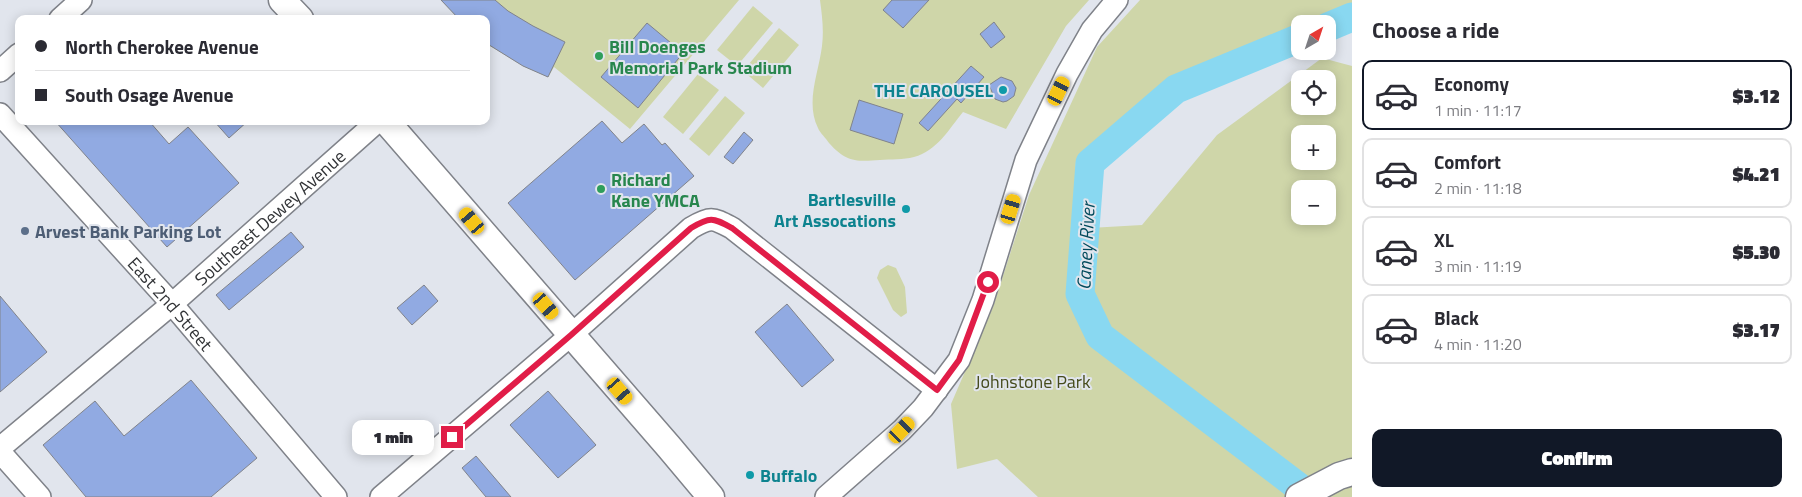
<!DOCTYPE html>
<meta charset="utf-8">
<style>
:root{--surface:#fff;--page:#f2f2f3;--text:#2b2b33;--muted:#7c7c81;--line:#e1e1e2;--accent:#111827}
body{margin:0;font-family:"Titillium Web",sans-serif;background:var(--page);color:var(--text);height:100vh;display:flex;flex-direction:column;font-size:19px;white-space:nowrap}
*{box-sizing:border-box;margin:0}
p{font-size:16px;color:var(--muted)}
.icon{flex:none;width:28px;height:28px;fill:none;stroke:currentColor;stroke-width:2;stroke-linecap:round;stroke-linejoin:round}
.map{position:relative;flex:1;overflow:hidden}
.sheet{display:flex;flex-direction:column;background:var(--surface);width:450px}
.sheet>*{flex:none}
.guide{position:absolute;left:15px;top:15px;width:475px;height:110px;border-radius:10px;box-shadow:0 2px 12px #0003;display:grid;align-content:center;height:110px;padding:0 20px;background:var(--surface)}
.needle{width:32px;rotate:39deg}
.controls{position:absolute;left:1291px;top:15px;display:grid;gap:10px}
.controls a{display:grid;place-items:center;width:45px;height:45px;border-radius:10px;background:var(--surface);box-shadow:0 2px 12px #0003;font-size:25px}
.end{position:absolute;width:22px;height:22px;margin:-11px;border:6px solid #e11d48;background:#fff;box-shadow:0 0 0 2px #fff}
.from{border-radius:50%}
.bubble{position:absolute;height:35px;border-radius:10px;background:var(--surface);box-shadow:0 2px 12px #0003;font-size:16px;font-weight:800;line-height:35px;text-align:center}
.car{position:absolute;width:15px;height:30px;margin:-15px -8px;border-radius:6px;box-shadow:0 0 4px 1px #0007;background:linear-gradient(#f5c518 24%,#345 0 40%,#f5c518 0 76%,#345 0 86%,#f5c518 0)}
.guide b{display:flex;align-items:center;gap:18px;height:48px;font-size:19px}
.guide b+b{border-top:1px solid var(--line)}
.guide i{width:12px;height:12px;background:var(--text)}
ul{padding:0;list-style:none}
li{display:flex;align-items:center;gap:15px;height:70px;margin:0 10px 8px;padding:0 10px;border:2px solid var(--line);border-radius:10px}
li div{flex:1}
li b{display:block;font-size:19px}
li em{font-style:normal;font-weight:800}
li.selected{border-color:var(--accent)}
li>.icon{width:45px;height:45px;stroke-width:1.5}
h2{padding:0 20px;font-size:22px;line-height:60px}
.primary-button{display:flex;gap:10px;margin-top:auto;padding:10px 20px}
.primary-button a{flex:1;height:58px;border-radius:10px;background:var(--accent);color:#fff;font-size:20px;font-weight:800;line-height:58px;text-align:center}
main{display:flex;flex:1;min-height:0}
.map>svg:first-child{display:block}
</style>
<main>
<div class="map">
<svg width="1352" height="497" viewBox="0 0 1352 497">
<rect width="100%" height="100%" fill="#e1e5ed"/>
<g fill="#cfd6a9" fill-rule="evenodd">
<path d="M441 0H739L630 129 554 67 548 77 523 66 490 46 486 43V19H459Z"/>
<path d="M820 0H1089L1066 26 1006 129 963 112C949 129 937 151 914 157 903 160 891 159 880 160 856 162 846 162 829 143 826 138 820 133 818 128 805 102 819 72 822 46 824 30 822 15 820 0Z"/>
<path d="M1140 0H1352V3L1162 83 1076 161 1072 229 1142 225 1217 135 1322 58 1352 66V497H1038L997 459 957 469 951 404 993 307 1029 195 1097 47ZM1300 79H1328V106H1300ZM1300 134H1328V161H1300ZM1300 189H1328V216H1300Z"/>
<path d="M753 6 773 23 737 66 717 50Z"/>
<path d="M779 28 799 45 763 88 743 71Z"/>
<path d="M698 74 719 90 683 134 663 117Z"/>
<path d="M725 96 745 113 709 156 689 139Z"/>
<path d="M888 265 896 268 905 287 907 313 901 317 893 310 877 278 880 270Z"/>
</g>
<g fill="none" stroke-linecap="round" stroke-linejoin="round">
<g stroke="#89d8f1" stroke-width="29">
<path d="M1328 27 1352 17"/>
<path d="M1300 38 1176 89 1090 163 1080 294 1100 336 1312 497"/>
</g>
</g>
<g fill="#91aae2" stroke="#80838b">
<path d="M441 0H495L508 11 533 26 565 42 548 77 523 66 486 43V19H459Z"/>
<path d="M892 0H929L903 28 883 10Z"/>
<path d="M994 22 1005 37 991 48 980 34Z"/>
<path d="M647 23 683 53 638 108 601 77Z"/>
<path d="M971 66 984 77 961 103 957 99 928 131 919 123Z"/>
<path d="M1001 77 1012 81 1016 88 1014 96 1007 101 1003 102 995 99 989 85Z"/>
<path d="M859 100 903 114 894 144 850 130Z"/>
<path d="M55 121H149L169 144 188 127 239 183 167 247Z"/>
<path d="M214 121H248L229 138Z"/>
<path d="M602 121 622 143 644 124 662 145 665 143 694 176 575 280 508 203Z"/>
<path d="M744 132 753 140 733 164 724 157Z"/>
<path d="M291 232 304 247 229 310 216 295Z"/>
<path d="M424 285 438 301 412 325 397 308Z"/>
<path d="M0 296 47 352 0 392Z"/>
<path d="M787 304 834 360 802 387 755 332Z"/>
<path d="M191 380 257 458 211 497H86L43 445 95 401 124 436Z"/>
<path d="M548 391 596 445 558 478 510 425Z"/>
<path d="M476 456 511 497H486L462 468Z"/>
</g>
<g fill="none" stroke-linecap="round" stroke-linejoin="round">
<g stroke="#7f8289" stroke-width="24">
<g id="minor">
<path d="M60 19 81 0"/>
<path d="M0 71 19 54"/>
<path id="s1" d="M0 114 172 304 336 497"/>
<path id="s2" d="M0 448 172 304 378 121"/>
<path d="M0 452 40 497"/>
<path d="M381 497 571 335 691 228C711 216 713 218 732 228L937 390"/>
<path d="M826 497 902 430 923 408 959 360 983 300 1026 160 1067 74 1092 30 1117 0"/>
</g>
</g>
<g stroke="#7f8289" stroke-width="29">
<g id="major">
<path d="M282 0 300 19"/>
<path d="M386 121 669 447 711 497"/>
<path d="M1299 497 1339 476 1352 472"/>
</g>
</g>
<use href="#minor" stroke="#fff" stroke-width="21"/>
<use href="#major" stroke="#fff" stroke-width="26"/>
</g>
<g fill="none" stroke-linecap="round" stroke-linejoin="round">
<path stroke="#e11d48" stroke-width="6" d="M452 437 571 335 691 228C711 216 713 218 732 228L937 390 959 360 988 282"/>
</g>
<g fill="#2e9e5b" stroke="#e1e5ed" stroke-width="2">
<circle cx="599" cy="56" r="5"/>
<circle cx="601" cy="189" r="5"/>
</g>
<g fill="#0f9aa8" stroke="#e1e5ed" stroke-width="2">
<circle cx="1003" cy="90" r="5"/>
<circle cx="906" cy="209" r="5"/>
<circle cx="750" cy="475" r="5"/>
</g>
<circle fill="#5c6f8a" stroke="#e1e5ed" stroke-width="2" cx="25" cy="231" r="5"/>
<g text-anchor="middle" dominant-baseline="central" stroke-width="4" stroke-linejoin="round" paint-order="stroke">
<g font-size="18" font-weight="bold" fill="#27864d" stroke="#e1e5ed" text-anchor="start">
<text x="609" y="46">Bill Doenges<tspan x="609" dy="21">Memorial Park Stadium</tspan></text>
<text x="611" y="179">Richard<tspan x="611" dy="21">Kane YMCA</tspan></text>
</g>
<g font-size="18" font-weight="bold" fill="#0d838f" stroke="#e1e5ed" text-anchor="end">
<text x="993" y="90">THE CAROUSEL</text>
<text x="896" y="199">Bartlesville<tspan x="896" dy="21">Art Assocations</tspan></text>
<text x="760" y="475" text-anchor="start">Buffalo</text>
</g>
<g font-size="18" fill="#323437" stroke="#e1e5ed">
<text stroke="none"><textPath href="#s2" startOffset="355">Southeast Dewey Avenue</textPath></text>
<text stroke="none"><textPath href="#s1" startOffset="255">East 2nd Street</textPath></text>
</g>
<g font-size="18" font-weight="bold" fill="#4e5e75" stroke="#e1e5ed" text-anchor="start">
<text x="35" y="231">Arvest Bank Parking Lot</text>
</g>
<g font-size="18" fill="#454b1b" stroke="#e1e5ed">
<text x="1033" y="381">Johnstone Park</text>
</g>
<g font-size="19" font-style="italic" fill="#014a5c" stroke="#e1e5ed">
<text transform="translate(1085 246) rotate(-87)">Caney River</text>
</g>
</g>
</svg>
<div class="controls">
<a><svg class="needle" viewBox="-14 -14 28 28"><path d="M0-13l5 13h-10z" fill="#e53935"/><path d="M0 13l5-13h-10z" fill="#7c7c81"/></svg></a>
<a><svg class="icon" aria-label="locate" viewBox="0 0 24 24"><circle cx="12" cy="12" r="6"/><path d="M12 2v4M12 18v4M2 12h4M18 12h4"/></svg></a>
<a>+</a>
<a>−</a>
</div>
<i class="end from" style="left:988px;top:282px"></i>
<i class="end" style="left:452px;top:437px"></i>
<div class="bubble" style="left:352px;top:420px;width:82px">1 min</div>
<i class="car" style="left:1059px;top:91px;rotate:26deg"></i>
<i class="car" style="left:1011px;top:209px;rotate:17deg"></i>
<i class="car" style="left:472px;top:221px;rotate:320deg"></i>
<i class="car" style="left:546px;top:306px;rotate:139deg"></i>
<i class="car" style="left:620px;top:391px;rotate:139deg"></i>
<i class="car" style="left:902px;top:430px;rotate:44deg"></i>
<div class="guide">
<b><i class="from"></i>North Cherokee Avenue</b>
<b><i></i>South Osage Avenue</b>
</div>
</div>
<section class="sheet">
<h2>Choose a ride</h2>
<ul>
<li class="selected"><svg class="icon" aria-label="car" viewBox="0 0 24 24"><path d="M5 17H2v-5l4-1 3-4h7l3 4 3 1v5h-3M9 17h6M6 11h13"/><circle cx="7" cy="17" r="2"/><circle cx="17" cy="17" r="2"/></svg><div><b>Economy</b><p>1 min · 11:17</p></div><em>$3.12</em></li>
<li><svg class="icon" aria-label="car" viewBox="0 0 24 24"><path d="M5 17H2v-5l4-1 3-4h7l3 4 3 1v5h-3M9 17h6M6 11h13"/><circle cx="7" cy="17" r="2"/><circle cx="17" cy="17" r="2"/></svg><div><b>Comfort</b><p>2 min · 11:18</p></div><em>$4.21</em></li>
<li><svg class="icon" aria-label="car" viewBox="0 0 24 24"><path d="M5 17H2v-5l4-1 3-4h7l3 4 3 1v5h-3M9 17h6M6 11h13"/><circle cx="7" cy="17" r="2"/><circle cx="17" cy="17" r="2"/></svg><div><b>XL</b><p>3 min · 11:19</p></div><em>$5.30</em></li>
<li><svg class="icon" aria-label="car" viewBox="0 0 24 24"><path d="M5 17H2v-5l4-1 3-4h7l3 4 3 1v5h-3M9 17h6M6 11h13"/><circle cx="7" cy="17" r="2"/><circle cx="17" cy="17" r="2"/></svg><div><b>Black</b><p>4 min · 11:20</p></div><em>$3.17</em></li>
</ul>
<div class="primary-button"><a>Confirm</a></div>
</section>
</main>
